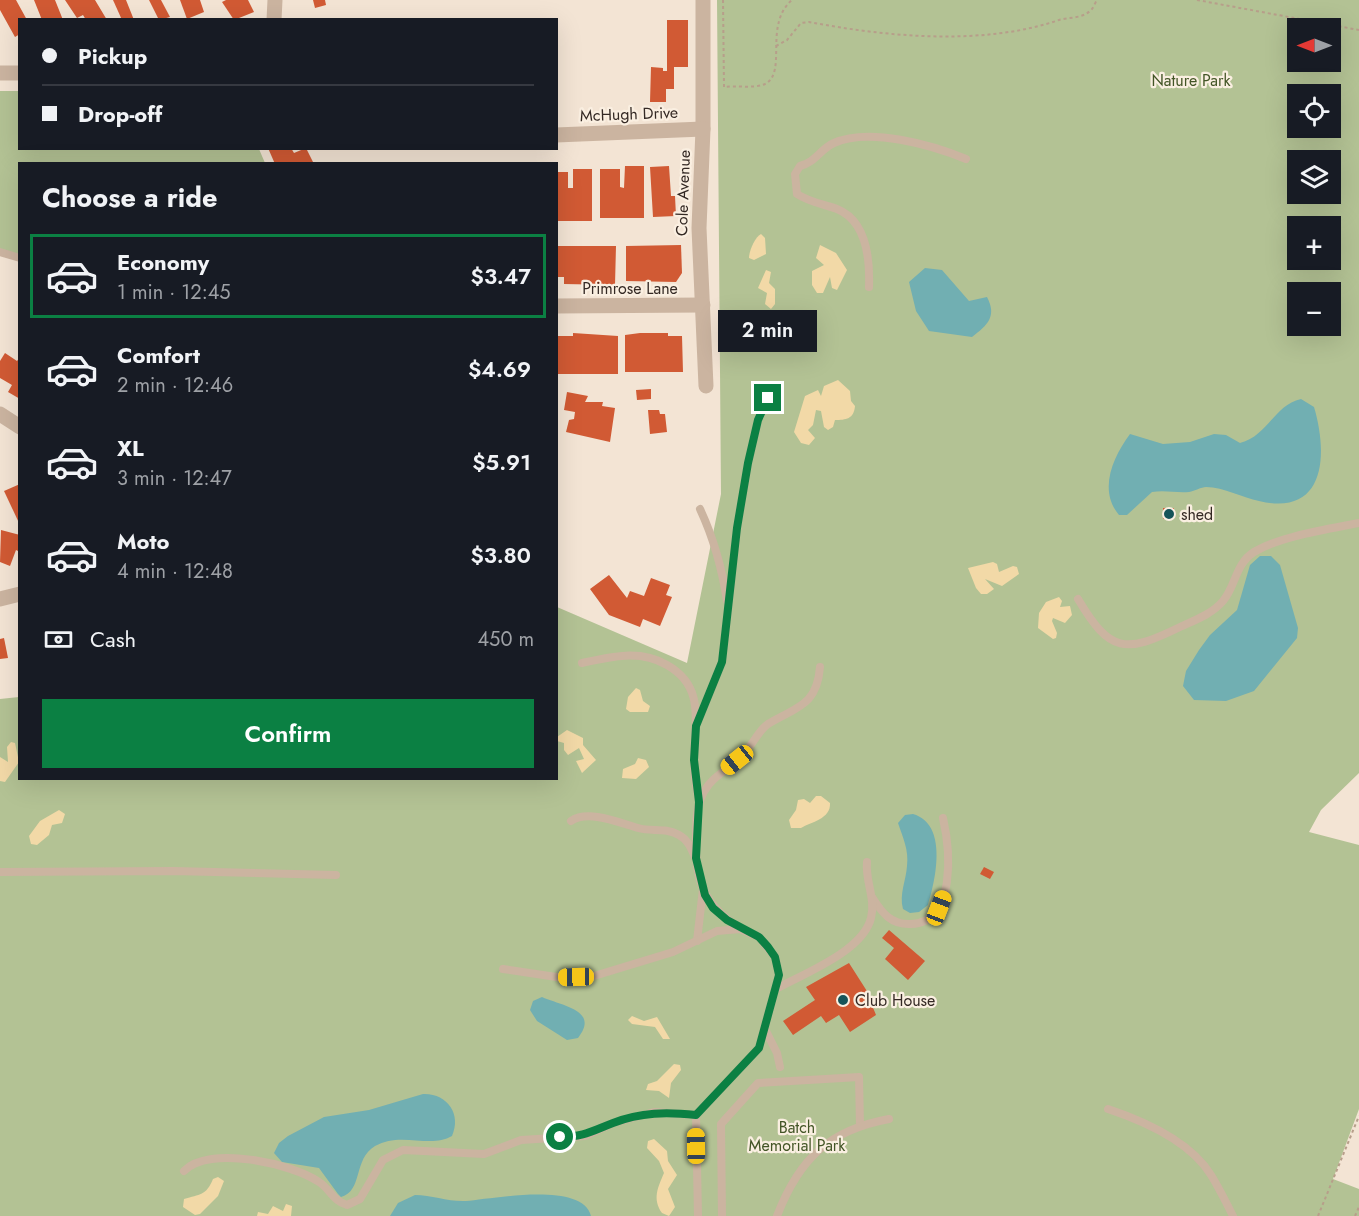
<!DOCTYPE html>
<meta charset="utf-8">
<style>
:root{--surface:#171b24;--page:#242831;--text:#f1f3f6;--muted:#9ea1a6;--line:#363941;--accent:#0b8043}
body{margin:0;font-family:Jost,sans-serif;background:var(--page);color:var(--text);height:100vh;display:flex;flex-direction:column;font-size:22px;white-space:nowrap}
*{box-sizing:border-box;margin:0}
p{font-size:20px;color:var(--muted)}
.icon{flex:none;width:33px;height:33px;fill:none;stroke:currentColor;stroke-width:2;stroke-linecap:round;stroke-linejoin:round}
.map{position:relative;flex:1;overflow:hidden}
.sheet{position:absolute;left:18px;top:162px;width:540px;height:618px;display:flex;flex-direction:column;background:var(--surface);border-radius:0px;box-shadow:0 6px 24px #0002}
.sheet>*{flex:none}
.guide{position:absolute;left:18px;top:18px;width:540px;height:132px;border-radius:0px;box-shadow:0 6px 24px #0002;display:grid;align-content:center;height:132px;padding:0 24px;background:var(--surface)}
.needle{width:39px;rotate:270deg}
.fabs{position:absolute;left:1287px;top:18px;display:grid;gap:12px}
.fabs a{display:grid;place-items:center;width:54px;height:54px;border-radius:0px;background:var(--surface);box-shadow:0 6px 24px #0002;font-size:30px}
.end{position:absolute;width:27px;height:27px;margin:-14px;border:8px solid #0b8043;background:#fff;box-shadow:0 0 0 3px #fff}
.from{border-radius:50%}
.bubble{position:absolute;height:42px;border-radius:0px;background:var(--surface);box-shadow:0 6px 24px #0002;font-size:20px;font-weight:600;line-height:42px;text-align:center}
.car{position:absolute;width:18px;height:36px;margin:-18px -9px;border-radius:8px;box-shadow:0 0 4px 2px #0007;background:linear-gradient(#f5c518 24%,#345 0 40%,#f5c518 0 76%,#345 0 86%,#f5c518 0)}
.guide b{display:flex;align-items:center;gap:21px;height:57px;font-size:22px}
.guide b+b{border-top:2px solid var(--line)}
.guide i{width:15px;height:15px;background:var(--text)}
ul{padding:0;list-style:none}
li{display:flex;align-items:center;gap:18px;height:84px;margin:0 12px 9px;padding:0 12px;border:3px solid transparent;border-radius:0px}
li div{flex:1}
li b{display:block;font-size:22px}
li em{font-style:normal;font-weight:600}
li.selected{border-color:var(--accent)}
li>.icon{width:54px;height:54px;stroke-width:1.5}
h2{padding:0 24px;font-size:27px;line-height:72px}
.pay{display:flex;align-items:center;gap:15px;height:66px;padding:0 24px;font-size:22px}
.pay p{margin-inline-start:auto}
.primary-button{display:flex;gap:12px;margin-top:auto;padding:12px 24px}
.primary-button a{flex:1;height:69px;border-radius:0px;background:var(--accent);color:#fff;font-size:24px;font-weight:600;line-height:69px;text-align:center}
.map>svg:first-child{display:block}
</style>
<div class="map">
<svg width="1359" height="1216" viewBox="0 0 1359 1216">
<rect width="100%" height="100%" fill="#f3e4d4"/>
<g fill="#b3c294" fill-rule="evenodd">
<path d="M717 0H1359V773L1321 810 1309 832 1359 845V1109L1333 1179 1359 1189V1216H0V699L19 697 20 778H556L557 607 687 663 721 494ZM1298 28H1330V62H1298ZM1298 94H1330V128H1298ZM1298 160H1330V194H1298ZM1298 226H1330V260H1298ZM1298 292H1330V326H1298Z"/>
<path d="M0 91H19L20 148 259 149 265 163 20 164 19 257 0 252Z"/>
</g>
<g fill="#f2d9a7">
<path d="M761 234 765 238 766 254 754 260 749 258C749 251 755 237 761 234Z"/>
<path d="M820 245 836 253 847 270 837 290 832 288 830 277 823 293H817L812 285V271L824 265 816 258Z"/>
<path d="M766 270 771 272 769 283 775 289V304L771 309 765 304 767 293 758 288Z"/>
<path d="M838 380 850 391 851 401 855 406C854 419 846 420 835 420L833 427 828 430 824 427 821 411 816 410 813 425 808 430 815 438 809 445 801 443 794 432 805 396 818 390 821 396 824 386Z"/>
<path d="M993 562 997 564 999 572 1013 566 1017 567 1019 574 1002 586 985 579 994 589 987 594H981L976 588 968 568Z"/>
<path d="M1059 597 1062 601 1060 607 1070 606 1072 615 1065 623 1053 618 1052 621 1057 633 1056 638 1053 639 1038 628 1039 613 1046 602Z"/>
<path d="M636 688 640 690 643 701 650 706 648 712H630L626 709 628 697Z"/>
<path d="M567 730 583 738V745L596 760 582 773 576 761 584 759 579 748 568 755 564 750V743L557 741V737Z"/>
<path d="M11 742 15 743 19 762 5 782 0 781V757L8 762 7 747Z"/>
<path d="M638 758 646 760 649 767 636 779 622 778 623 769 635 764Z"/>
<path d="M816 796H821L830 803C831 819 811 822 801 828H791L789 820 796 810 798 800 804 799 810 803Z"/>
<path d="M59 810 65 814 62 823 52 825 49 835 37 845 31 844 29 836 40 821Z"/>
<path d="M632 1016 644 1021 657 1017 670 1039H663L655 1027 632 1024 628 1020Z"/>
<path d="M674 1064 680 1065 681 1070 671 1083 669 1098 659 1091 646 1090 648 1084 657 1081Z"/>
<path d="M654 1139 667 1151 668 1161 677 1175 668 1189 675 1207 669 1216 662 1213C652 1199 658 1187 664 1173L659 1161 647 1148 648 1141Z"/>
<path d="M218 1177 224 1181 218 1196 200 1214 195 1215 183 1207 184 1199C200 1194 206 1196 213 1179Z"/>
<path d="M286 1204 292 1206 291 1216H257L258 1212 268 1214 273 1206 283 1211Z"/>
</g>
<g fill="#71afb2">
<path d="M925 268 942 270 969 301 987 297C997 316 988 325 972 337L929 331 916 311 909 282Z"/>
<path d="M1301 399 1314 407C1328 454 1326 517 1259 501 1243 498 1224 487 1206 487 1201 487 1195 491 1189 492 1176 493 1165 490 1152 492L1127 515H1119C1098 490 1113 457 1130 434L1163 444 1190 442 1214 434 1226 435 1240 443C1268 436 1274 405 1301 399Z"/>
<path d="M1260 556H1271L1280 565 1298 628 1297 638 1254 691 1226 701 1194 700 1183 686 1186 671 1199 650 1210 635 1237 610 1250 565Z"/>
<path d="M913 814C948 824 936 879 928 905L919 912 910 913 903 909C899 894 906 881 907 866 909 850 903 838 898 823L905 815Z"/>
<path d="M542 997C562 1006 600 1010 578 1038L567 1040 537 1021 530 1010 533 1001Z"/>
<path d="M423 1094C447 1093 462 1114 452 1136 430 1149 401 1131 375 1146 353 1159 363 1191 341 1197L338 1194 319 1168 282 1162 274 1153 279 1143 288 1136 324 1117 369 1110Z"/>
<path d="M415 1195C432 1195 449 1202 466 1201 491 1199 583 1181 591 1216H390L398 1203Z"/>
</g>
<g fill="#d15a34">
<path d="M0 0H16L27 20H20V34L15 37 0 10Z"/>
<path d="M34 0H55L63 20H42Z"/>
<path d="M65 0H95L107 20H86L83 15 77 18Z"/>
<path d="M113 0H126L134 20H122Z"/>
<path d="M149 0H161L170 17 159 20Z"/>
<path d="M180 0H200L204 12 187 19Z"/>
<path d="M226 0H248L254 12 234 20 222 2Z"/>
<path d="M313 0H325L326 5 315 8Z"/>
<path d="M667 20H688V67H674V89H666V102H650L651 67 663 68V71H667Z"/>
<path d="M268 148H291L294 153 306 148 314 164H275Z"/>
<path d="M625 166H644V218H600V169H620V187L624 188Z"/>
<path d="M669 166 671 196H675L676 216 653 217 650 167Z"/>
<path d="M573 169H592V221H556V172H568V188H573Z"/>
<path d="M681 245 682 273 676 282 626 281V246Z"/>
<path d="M558 246H616L615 285 564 284V277H558Z"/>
<path d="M573 333 618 336V374H556V336H573Z"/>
<path d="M640 333H668V336H682L683 372H625V335Z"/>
<path d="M5 353 17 361 20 357V399L8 392 12 385 0 378V361Z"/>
<path d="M651 389V399L637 400 636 390Z"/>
<path d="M567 392 588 396 585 402H603L602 406 615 408 610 442 566 432 569 420 574 419 575 412 564 410Z"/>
<path d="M648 410H659L660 414H665L667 432 650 434Z"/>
<path d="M20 484V525L4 491Z"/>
<rect x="1163" y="508" width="11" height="11"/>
<path d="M1 530 20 535V552L16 550 10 566 0 562Z"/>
<path d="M609 575 627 598 630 591 644 596 651 578 670 585 666 595 672 597 660 626 643 619 640 627 609 615 590 589Z"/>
<path d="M4 638 8 658 0 659V639Z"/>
<path d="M984 867 994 872 990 879 980 874Z"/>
<path d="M889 930 925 961 908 980 885 959 894 948 882 938Z"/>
<path d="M849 963 872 999 870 1000 876 1015 850 1032 839 1015 826 1023 821 1016 793 1035 783 1021 815 1000 806 987Z"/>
</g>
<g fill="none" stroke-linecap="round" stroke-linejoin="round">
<g stroke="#b79e8a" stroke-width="2" stroke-dasharray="3 3" stroke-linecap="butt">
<path d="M723 0 724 87C736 85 754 89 765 84 788 72 763 25 792 0"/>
<path d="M1197 0 1359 30"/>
<path d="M776 46 787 40 801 23 809 22C888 37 983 46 1059 20 1068 17 1081 19 1090 11 1093 9 1095 3 1097 0"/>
<path d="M1318 1216 1359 1116"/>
<path d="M1355 1216 1359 1207"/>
</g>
<g stroke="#cbb4a0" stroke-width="8">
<path d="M0 252 20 258"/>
<path d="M869 287C870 259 867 221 837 209 823 204 809 202 797 194L795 174 800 166C816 162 820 149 834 143 869 127 932 145 966 159"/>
<path d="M700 509C714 539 722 568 727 601"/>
<path d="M1078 599C1110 653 1125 654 1180 627 1195 620 1212 614 1223 601 1236 586 1235 564 1254 552 1280 536 1329 529 1359 523"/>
<path d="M582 663C612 657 639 649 667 665 706 687 694 722 694 760 694 774 696 787 699 801"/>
<path d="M696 726 722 662 737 528 748 463 758 420 768 398"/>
<path d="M571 821C588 809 620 823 638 828 652 832 665 827 679 835 688 840 691 848 695 857"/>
<path d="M0 872 173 871 336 875"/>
<path d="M872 897C882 913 891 925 911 924 957 923 950 849 943 818"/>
<path d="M739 928C708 906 696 887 696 848 696 823 694 797 714 779 724 770 736 763 745 752 754 743 758 731 768 724 796 707 817 706 820 667"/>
<path d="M697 941 703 889"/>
<path d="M503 969 563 978 594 976 673 952 717 931 740 929 759 937 775 957 779 975 759 1048 696 1115 698 1216"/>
<path d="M776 989C805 973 863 951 871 918 876 899 865 881 867 862"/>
<path d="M765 1029 777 1053 780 1067"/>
<path d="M1108 1109C1144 1121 1190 1141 1211 1175 1219 1188 1226 1202 1233 1216"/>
<path d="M184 1171C209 1145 291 1163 319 1182 330 1189 333 1201 347 1205L360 1199 383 1160 403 1150 484 1154 521 1140 585 1136 613 1123 654 1112 696 1115"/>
<path d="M722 1216 721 1124 758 1083 859 1077 860 1126"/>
<path d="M777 1216C799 1159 829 1130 889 1119"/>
</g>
<g stroke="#cbb4a0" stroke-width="15">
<path d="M703 0V129L699 228 706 386"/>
<path d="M274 20 275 0"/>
<path d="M0 73H20"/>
<path d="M556 135 703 129"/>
<path d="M556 306 703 305"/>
<path d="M0 414 20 427"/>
<path d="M0 599 20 594"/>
</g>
</g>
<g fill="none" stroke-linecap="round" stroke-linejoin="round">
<path stroke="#0b8043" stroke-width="8" d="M560 1137C584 1137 592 1131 613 1123 641 1112 667 1112 696 1115L759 1048 779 975 775 957 768 947 759 937 727 920 713 908 705 895 696 858 699 802 694 760 696 726 722 662 737 528 748 463 758 420 768 398"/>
</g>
<g fill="#165459" stroke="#faefe1" stroke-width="2">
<circle cx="1169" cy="514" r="6"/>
<circle cx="843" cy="1000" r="6"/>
</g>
<g text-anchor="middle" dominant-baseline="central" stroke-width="4.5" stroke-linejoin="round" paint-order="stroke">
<g font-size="16" fill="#435526" stroke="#faefe1">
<text x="1191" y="80">Nature Park</text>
<text x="797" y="1127">Batch<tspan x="797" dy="18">Memorial Park</tspan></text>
</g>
<g font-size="16" fill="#342924" stroke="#faefe1">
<text transform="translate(629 114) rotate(-2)">McHugh Drive</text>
<text transform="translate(683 193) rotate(-88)">Cole Avenue</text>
<text x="630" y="288">Primrose Lane</text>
</g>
<g font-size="16" fill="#342924" stroke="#faefe1" text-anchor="start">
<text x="1181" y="514">shed</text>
<text x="855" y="1000">Club House</text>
</g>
</g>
</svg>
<div class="fabs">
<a><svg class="needle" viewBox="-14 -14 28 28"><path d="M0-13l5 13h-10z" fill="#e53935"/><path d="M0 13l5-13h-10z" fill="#9ea1a6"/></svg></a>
<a><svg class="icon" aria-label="locate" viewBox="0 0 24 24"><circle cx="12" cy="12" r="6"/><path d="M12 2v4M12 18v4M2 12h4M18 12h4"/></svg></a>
<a><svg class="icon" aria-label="layers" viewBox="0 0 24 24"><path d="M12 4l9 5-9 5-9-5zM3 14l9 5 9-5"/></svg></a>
<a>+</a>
<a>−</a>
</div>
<i class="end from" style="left:560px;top:1137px"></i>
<i class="end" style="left:768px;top:398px"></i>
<div class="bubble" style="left:718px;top:310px;width:99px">2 min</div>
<i class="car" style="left:737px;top:760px;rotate:231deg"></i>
<i class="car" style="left:939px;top:908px;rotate:21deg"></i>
<i class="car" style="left:576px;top:977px;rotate:269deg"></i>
<i class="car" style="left:696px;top:1146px;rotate:359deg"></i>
<div class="guide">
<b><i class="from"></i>Pickup</b>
<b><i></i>Drop-off</b>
</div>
<section class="sheet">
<h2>Choose a ride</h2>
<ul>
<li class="selected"><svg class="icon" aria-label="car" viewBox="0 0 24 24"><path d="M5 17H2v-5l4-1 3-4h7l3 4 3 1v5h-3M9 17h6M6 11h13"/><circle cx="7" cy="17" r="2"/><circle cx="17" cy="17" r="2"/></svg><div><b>Economy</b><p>1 min · 12:45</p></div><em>$3.47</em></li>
<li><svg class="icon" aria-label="car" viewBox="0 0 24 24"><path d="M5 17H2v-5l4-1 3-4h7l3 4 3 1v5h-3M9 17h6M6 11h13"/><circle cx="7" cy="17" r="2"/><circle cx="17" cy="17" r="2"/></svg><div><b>Comfort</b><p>2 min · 12:46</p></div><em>$4.69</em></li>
<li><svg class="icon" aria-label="car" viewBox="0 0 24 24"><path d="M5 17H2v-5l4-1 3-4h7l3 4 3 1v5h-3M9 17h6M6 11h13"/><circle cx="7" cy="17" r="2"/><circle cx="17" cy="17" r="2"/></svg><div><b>XL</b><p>3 min · 12:47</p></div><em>$5.91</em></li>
<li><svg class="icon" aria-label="car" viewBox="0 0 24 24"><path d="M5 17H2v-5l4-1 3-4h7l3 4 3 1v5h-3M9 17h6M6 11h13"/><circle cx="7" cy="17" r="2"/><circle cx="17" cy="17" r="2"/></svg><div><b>Moto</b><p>4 min · 12:48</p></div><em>$3.80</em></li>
</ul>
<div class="pay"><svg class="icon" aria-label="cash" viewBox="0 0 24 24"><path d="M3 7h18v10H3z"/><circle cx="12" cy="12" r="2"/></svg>Cash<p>450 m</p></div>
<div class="primary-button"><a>Confirm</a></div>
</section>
</div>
